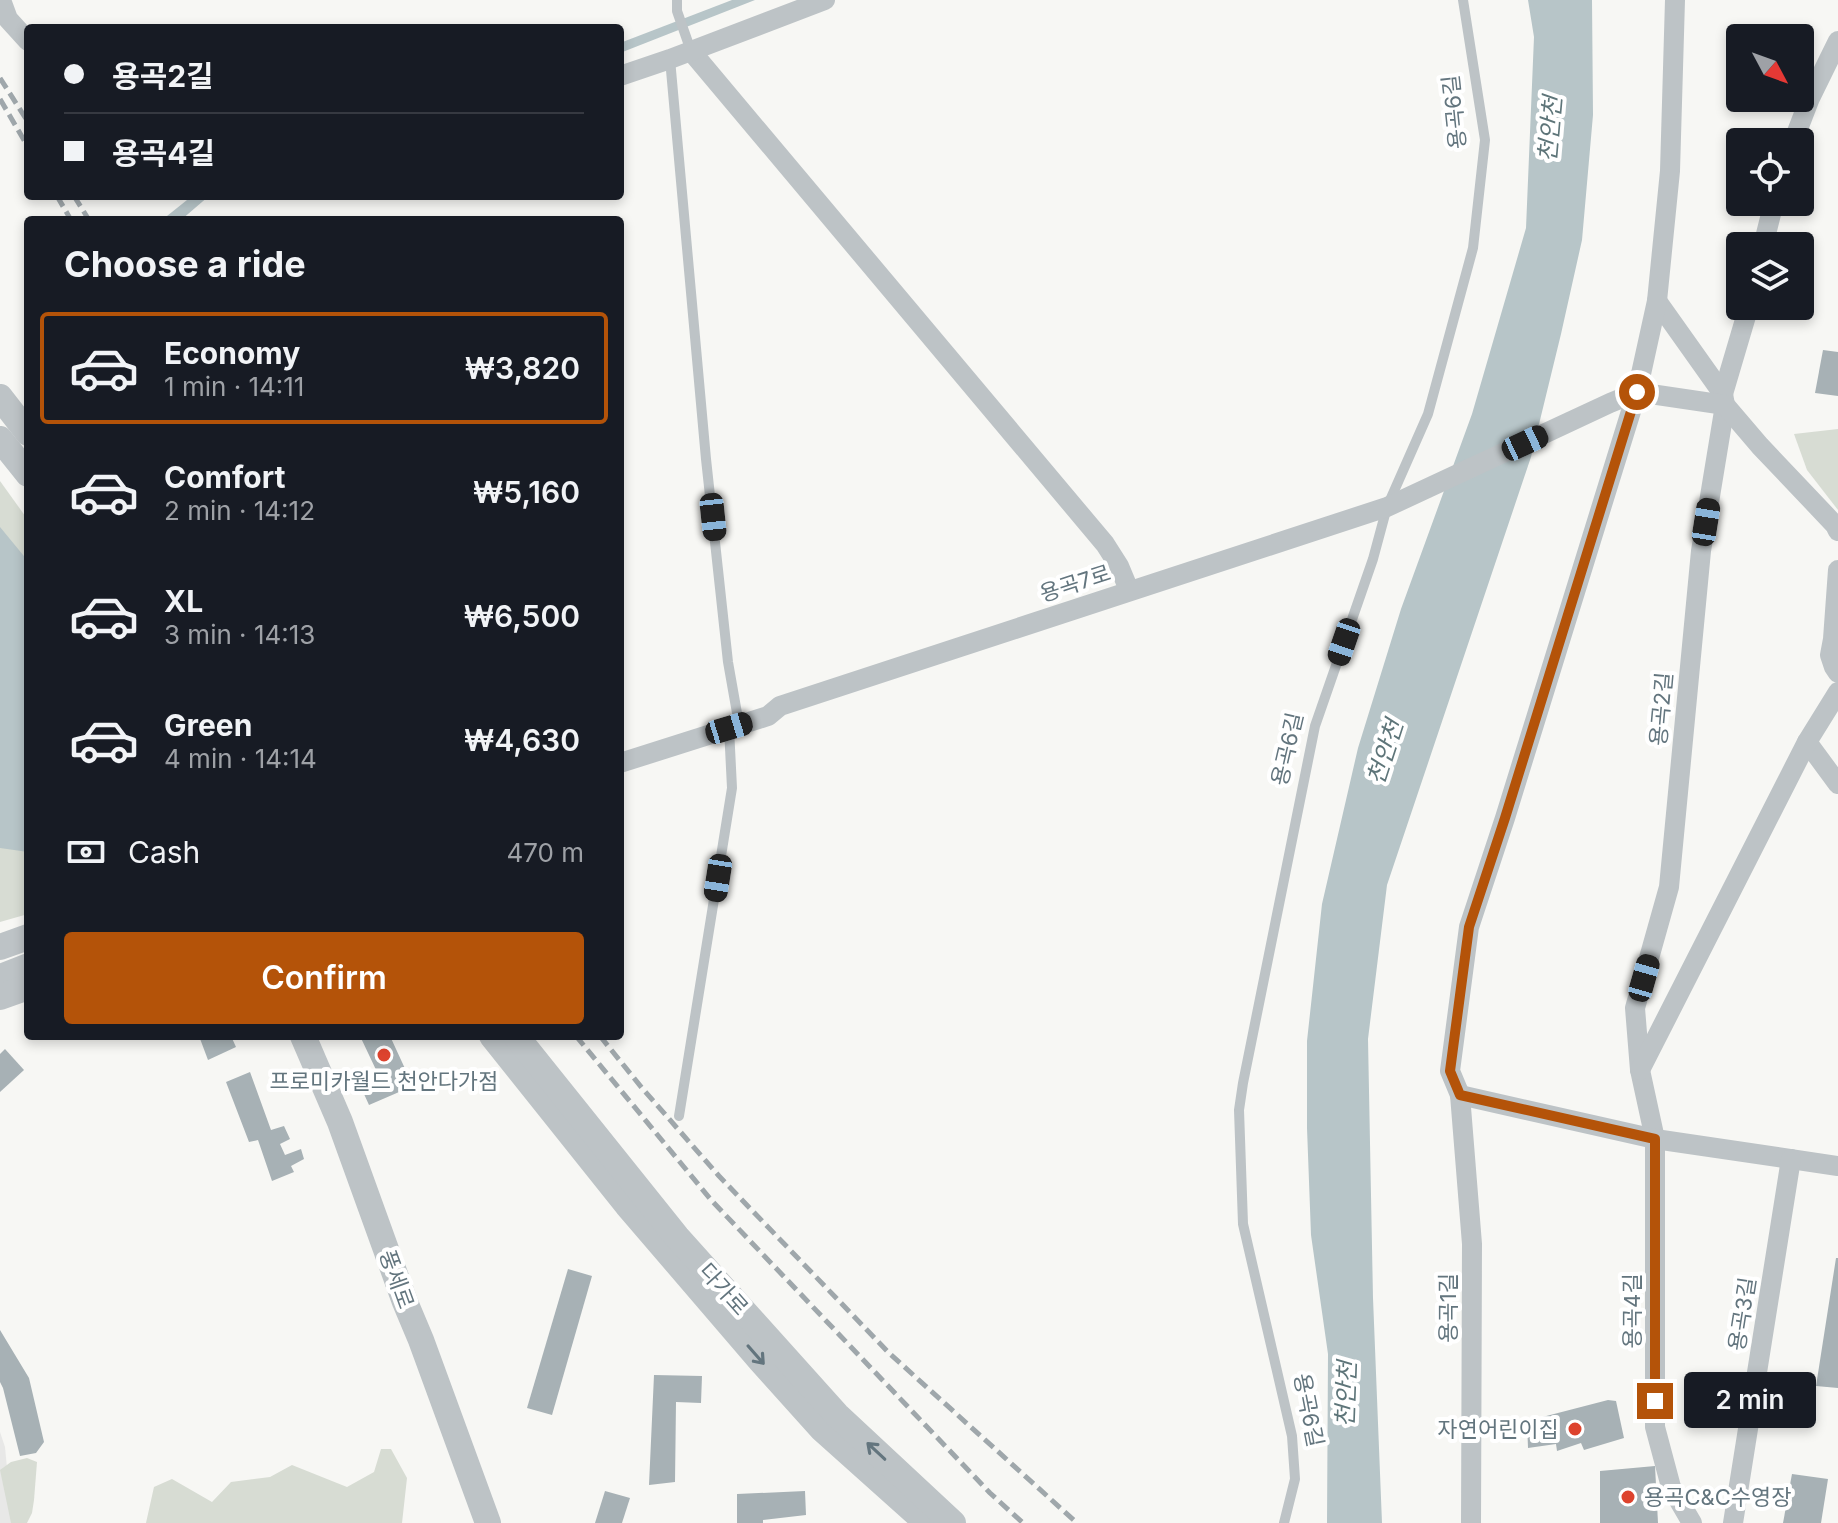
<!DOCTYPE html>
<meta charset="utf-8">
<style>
:root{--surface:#171b24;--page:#20242c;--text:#f1f3f6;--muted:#9ea1a6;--line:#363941;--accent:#b45309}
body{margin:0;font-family:Inter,"Noto Sans KR",sans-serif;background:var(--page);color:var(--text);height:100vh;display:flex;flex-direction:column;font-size:30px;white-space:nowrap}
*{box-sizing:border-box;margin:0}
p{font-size:26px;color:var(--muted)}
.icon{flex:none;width:44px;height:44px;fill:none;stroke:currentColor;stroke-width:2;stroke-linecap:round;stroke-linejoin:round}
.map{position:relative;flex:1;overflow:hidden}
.drawer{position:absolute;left:24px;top:216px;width:600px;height:824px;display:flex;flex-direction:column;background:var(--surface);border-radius:8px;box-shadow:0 4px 12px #0003}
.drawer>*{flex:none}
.guide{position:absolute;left:24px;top:24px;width:600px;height:176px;border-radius:8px;box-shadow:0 4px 12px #0003;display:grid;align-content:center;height:176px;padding:0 40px;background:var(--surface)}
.needle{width:52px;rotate:131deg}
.buttons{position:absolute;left:1726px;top:24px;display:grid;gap:16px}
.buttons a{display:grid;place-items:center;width:88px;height:88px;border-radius:8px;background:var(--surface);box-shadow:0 4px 12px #0003;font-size:40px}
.end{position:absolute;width:36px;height:36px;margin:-18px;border:10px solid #b45309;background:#fff;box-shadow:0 0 0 4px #fff}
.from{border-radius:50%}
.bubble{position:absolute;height:56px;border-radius:8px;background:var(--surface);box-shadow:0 4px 12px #0003;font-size:26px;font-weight:600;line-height:56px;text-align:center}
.car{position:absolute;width:24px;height:48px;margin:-24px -12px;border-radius:10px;box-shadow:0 0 6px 2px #0007;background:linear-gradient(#222 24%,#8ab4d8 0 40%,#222 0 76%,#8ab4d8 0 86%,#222 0)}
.guide b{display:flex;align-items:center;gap:28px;height:76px;font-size:30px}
.guide b+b{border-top:2px solid var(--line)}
.guide i{width:20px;height:20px;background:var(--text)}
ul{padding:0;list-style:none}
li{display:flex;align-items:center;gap:24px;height:112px;margin:0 16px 12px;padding:0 24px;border:4px solid transparent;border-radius:8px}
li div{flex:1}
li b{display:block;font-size:30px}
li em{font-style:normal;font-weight:600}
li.current{border-color:var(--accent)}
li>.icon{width:72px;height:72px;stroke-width:1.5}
h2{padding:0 40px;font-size:36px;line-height:96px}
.pay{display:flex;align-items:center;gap:20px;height:88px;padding:0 40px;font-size:30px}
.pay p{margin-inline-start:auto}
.action{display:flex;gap:16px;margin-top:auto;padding:16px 40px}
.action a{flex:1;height:92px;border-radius:8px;background:var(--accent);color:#fff;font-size:32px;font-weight:600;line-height:92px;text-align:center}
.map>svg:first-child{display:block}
</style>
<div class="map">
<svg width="1838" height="1523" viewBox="0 0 1838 1523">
<rect width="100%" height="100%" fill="#f7f7f4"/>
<path fill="#e8e8e7" d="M0 1432 5 1447 9 1489 22 1523H0Z"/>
<g fill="#d7dcd3">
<path d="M1838 429V510L1807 470 1794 434Z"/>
<path d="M0 481 28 520V914L0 922Z"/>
<path d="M381 1449H391L407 1478 402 1523H146L154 1487 172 1479 212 1502 231 1482 270 1477 292 1465 347 1487 374 1472Z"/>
<path d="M27 1458 37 1462 34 1500 32 1513 27 1523H11L0 1470 11 1462Z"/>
</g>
<g fill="#b7c5c8">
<path d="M732 0H755L620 53V43Z"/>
<path d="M1528 0H1592L1593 115 1582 240 1561 334 1531 457 1387 885 1368 1039 1373 1298 1382 1523H1327L1328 1354 1311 1235 1307 1128V1041L1322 904 1358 748 1401 609 1472 414 1526 228 1534 37Z"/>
<path d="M192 196H209L181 220H162Z"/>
<path d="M0 527 28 561V852L0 848Z"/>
</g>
<g fill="#a7b1b5">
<path d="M1823 350 1838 352V396L1815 393Z"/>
<path d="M199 1036H231L236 1047 208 1060Z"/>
<path d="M360 1036H390L413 1086 369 1105 359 1083 378 1074Z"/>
<path d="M5 1049 24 1070 0 1092V1054Z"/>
<path d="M250 1072 271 1130 284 1126 290 1139 280 1144 285 1155 301 1149 304 1159 291 1166 294 1172 272 1181 258 1140 249 1142 226 1082Z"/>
<path d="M1836 1258H1838V1388L1816 1386Z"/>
<path d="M568 1269 592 1276 552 1415 527 1408Z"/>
<path d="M0 1330 29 1378 44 1442 36 1453 20 1456 3 1388 0 1382Z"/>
<path d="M654 1375 702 1376 701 1403 676 1402 675 1482 649 1485Z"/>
<path d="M1608 1400 1616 1401 1624 1438 1584 1450 1581 1443 1557 1451 1556 1444 1528 1448 1527 1421Z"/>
<path d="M1655 1466 1658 1523H1600V1471Z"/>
<path d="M1792 1474 1828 1479 1821 1523H1783Z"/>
<path d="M605 1491 630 1498 622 1523H595Z"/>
<path d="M805 1491 806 1515 763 1520V1523H737V1494Z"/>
</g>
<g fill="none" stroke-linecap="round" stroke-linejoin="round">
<g stroke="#bdc3c6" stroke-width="10">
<path d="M677 0V11L691 51"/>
<path d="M670 59 706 459 728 662 737 713"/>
<path d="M679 1116 732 788 729 728"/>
<path d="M1284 1523 1295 1479 1292 1436 1243 1224 1239 1110 1243 1083 1315 726 1373 559 1387 507 1428 414 1473 248 1485 140 1463 0"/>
</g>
<g stroke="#bdc3c6" stroke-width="20">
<path d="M1 0 8 19 28 41"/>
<path d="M691 51 1105 544 1119 566 1129 590"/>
<path d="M620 76 670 59 825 0"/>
<path d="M1793 142 1810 98 1838 41"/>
<path d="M1763 246 1774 202"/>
<path d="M1657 301 1723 394 1725 405 1701 551 1669 887 1635 1008 1640 1070 1655 1139V1427L1671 1487 1692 1523"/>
<path d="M1723 394 1749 306"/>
<path d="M1838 570 1833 639 1830 655 1834 667 1838 673"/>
<path d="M1807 742 1838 784"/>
<path d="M620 763 768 716 780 706 1387 507 1610 403 1637 392 1725 405 1760 446 1835 525 1838 531"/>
<path d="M0 974 28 963"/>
<path d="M1640 1070 1807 742 1838 692"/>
<path d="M1460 1095 1655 1139 1838 1166"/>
<path d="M1471 1523 1472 1244 1460 1095 1450 1071 1469 927 1505 818 1637 392 1657 301 1670 171 1675 0"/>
<path d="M1733 1523 1791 1159"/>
</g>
<g stroke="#bdc3c6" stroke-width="26">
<path d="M0 397 28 433"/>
<path d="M0 439 28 474"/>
<path d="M0 947 28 937"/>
<path d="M0 997 28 987"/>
<path d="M303 1036 340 1122 405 1302 421 1340 488 1523"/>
<path d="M492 1036 627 1205 760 1360 822 1429 927 1523"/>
<path d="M516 1036 677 1237 837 1415 953 1523"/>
</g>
<g stroke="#9fa7ab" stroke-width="5" stroke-dasharray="12 6" stroke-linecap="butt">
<path d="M0 78 28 122"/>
<path d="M0 99 28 147"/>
<path d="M57 196 71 220"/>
<path d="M74 196 89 220"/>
<path d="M576 1036 712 1201 990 1493 1023 1523"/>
<path d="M600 1036 642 1088 719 1176 889 1353 1077 1523"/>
</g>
</g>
<defs><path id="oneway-shaft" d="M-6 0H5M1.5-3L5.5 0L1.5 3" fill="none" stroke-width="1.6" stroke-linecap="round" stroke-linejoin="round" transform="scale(2)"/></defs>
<g stroke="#63757e">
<use href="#oneway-shaft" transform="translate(756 1355) rotate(49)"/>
<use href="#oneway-shaft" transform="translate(876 1451) rotate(-137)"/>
</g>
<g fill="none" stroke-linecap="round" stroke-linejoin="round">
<path stroke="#b45309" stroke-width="10" d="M1637 392 1505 818 1469 927 1450 1071 1460 1095 1655 1139V1401"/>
</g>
<g fill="#dd432e" stroke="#fff" stroke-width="3">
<circle cx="384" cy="1055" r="8"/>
<circle cx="1575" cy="1429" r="8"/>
<circle cx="1628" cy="1497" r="8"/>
</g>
<g text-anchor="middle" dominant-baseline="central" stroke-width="8" stroke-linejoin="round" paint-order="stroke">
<g font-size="22" fill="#63757e" stroke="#fff">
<text transform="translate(1454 112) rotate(-96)">용곡6길</text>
<text transform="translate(1075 583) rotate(-18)">용곡7로</text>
<text transform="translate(1661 709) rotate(-85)">용곡2길</text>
<text transform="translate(1287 749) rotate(-77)">용곡6길</text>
<text transform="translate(397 1279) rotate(70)">풍세로</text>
<text transform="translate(724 1289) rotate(48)">다가로</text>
<text transform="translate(1448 1308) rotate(-90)">용곡1길</text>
<text transform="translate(1632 1311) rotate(-90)">용곡4길</text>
<text transform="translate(1742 1314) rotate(-81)">용곡3길</text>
<text transform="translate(1309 1410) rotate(79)">용곡6길</text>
</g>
<g font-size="22" fill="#63757e" stroke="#fff">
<text x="384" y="1081">프로미카월드 천안다가점</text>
<text x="1559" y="1429" text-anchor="end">자연어린이집</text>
<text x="1644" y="1497" text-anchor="start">용곡C&amp;C수영장</text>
</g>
<g font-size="24" font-style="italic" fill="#5e7579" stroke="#fff">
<text transform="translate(1550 129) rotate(-85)">천안천</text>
<text transform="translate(1385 752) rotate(-72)">천안천</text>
<text transform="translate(1346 1394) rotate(-88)">천안천</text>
</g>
</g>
</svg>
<div class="buttons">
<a><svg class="needle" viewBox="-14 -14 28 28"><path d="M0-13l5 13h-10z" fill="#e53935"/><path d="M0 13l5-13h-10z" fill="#9ea1a6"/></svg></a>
<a><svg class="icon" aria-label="locate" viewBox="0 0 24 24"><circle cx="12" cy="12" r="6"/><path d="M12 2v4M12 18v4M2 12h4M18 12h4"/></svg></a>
<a><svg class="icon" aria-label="layers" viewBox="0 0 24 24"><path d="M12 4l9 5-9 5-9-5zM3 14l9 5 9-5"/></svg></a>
</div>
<i class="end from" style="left:1637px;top:392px"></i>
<i class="end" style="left:1655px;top:1401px"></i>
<div class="bubble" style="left:1684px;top:1372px;width:132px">2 min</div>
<i class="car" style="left:1525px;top:443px;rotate:65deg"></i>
<i class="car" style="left:713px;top:517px;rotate:174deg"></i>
<i class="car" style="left:1706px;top:522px;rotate:9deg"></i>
<i class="car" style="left:1344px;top:642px;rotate:199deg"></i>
<i class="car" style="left:729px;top:728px;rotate:73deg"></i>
<i class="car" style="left:718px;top:878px;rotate:189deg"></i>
<i class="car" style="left:1644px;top:978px;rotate:16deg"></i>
<div class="guide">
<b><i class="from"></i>용곡2길</b>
<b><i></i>용곡4길</b>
</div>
<section class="drawer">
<h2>Choose a ride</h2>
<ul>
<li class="current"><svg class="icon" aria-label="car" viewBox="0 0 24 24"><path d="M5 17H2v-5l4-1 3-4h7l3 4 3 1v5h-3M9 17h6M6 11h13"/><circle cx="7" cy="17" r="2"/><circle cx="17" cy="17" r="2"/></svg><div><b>Economy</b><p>1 min · 14:11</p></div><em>₩3,820</em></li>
<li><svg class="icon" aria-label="car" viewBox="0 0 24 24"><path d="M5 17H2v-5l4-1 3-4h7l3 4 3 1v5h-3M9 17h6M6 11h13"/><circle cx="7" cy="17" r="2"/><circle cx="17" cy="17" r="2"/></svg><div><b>Comfort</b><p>2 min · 14:12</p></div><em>₩5,160</em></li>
<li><svg class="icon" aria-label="car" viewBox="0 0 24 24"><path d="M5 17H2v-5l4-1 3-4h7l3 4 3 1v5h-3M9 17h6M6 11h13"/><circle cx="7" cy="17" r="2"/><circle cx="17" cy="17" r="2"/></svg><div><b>XL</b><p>3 min · 14:13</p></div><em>₩6,500</em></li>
<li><svg class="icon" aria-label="car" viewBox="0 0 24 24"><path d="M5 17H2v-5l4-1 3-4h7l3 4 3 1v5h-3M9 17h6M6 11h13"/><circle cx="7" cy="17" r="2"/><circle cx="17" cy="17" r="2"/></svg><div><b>Green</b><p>4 min · 14:14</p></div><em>₩4,630</em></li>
</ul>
<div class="pay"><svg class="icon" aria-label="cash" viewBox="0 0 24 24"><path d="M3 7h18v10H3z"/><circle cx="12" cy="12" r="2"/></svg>Cash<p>470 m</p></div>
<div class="action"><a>Confirm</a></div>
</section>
</div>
